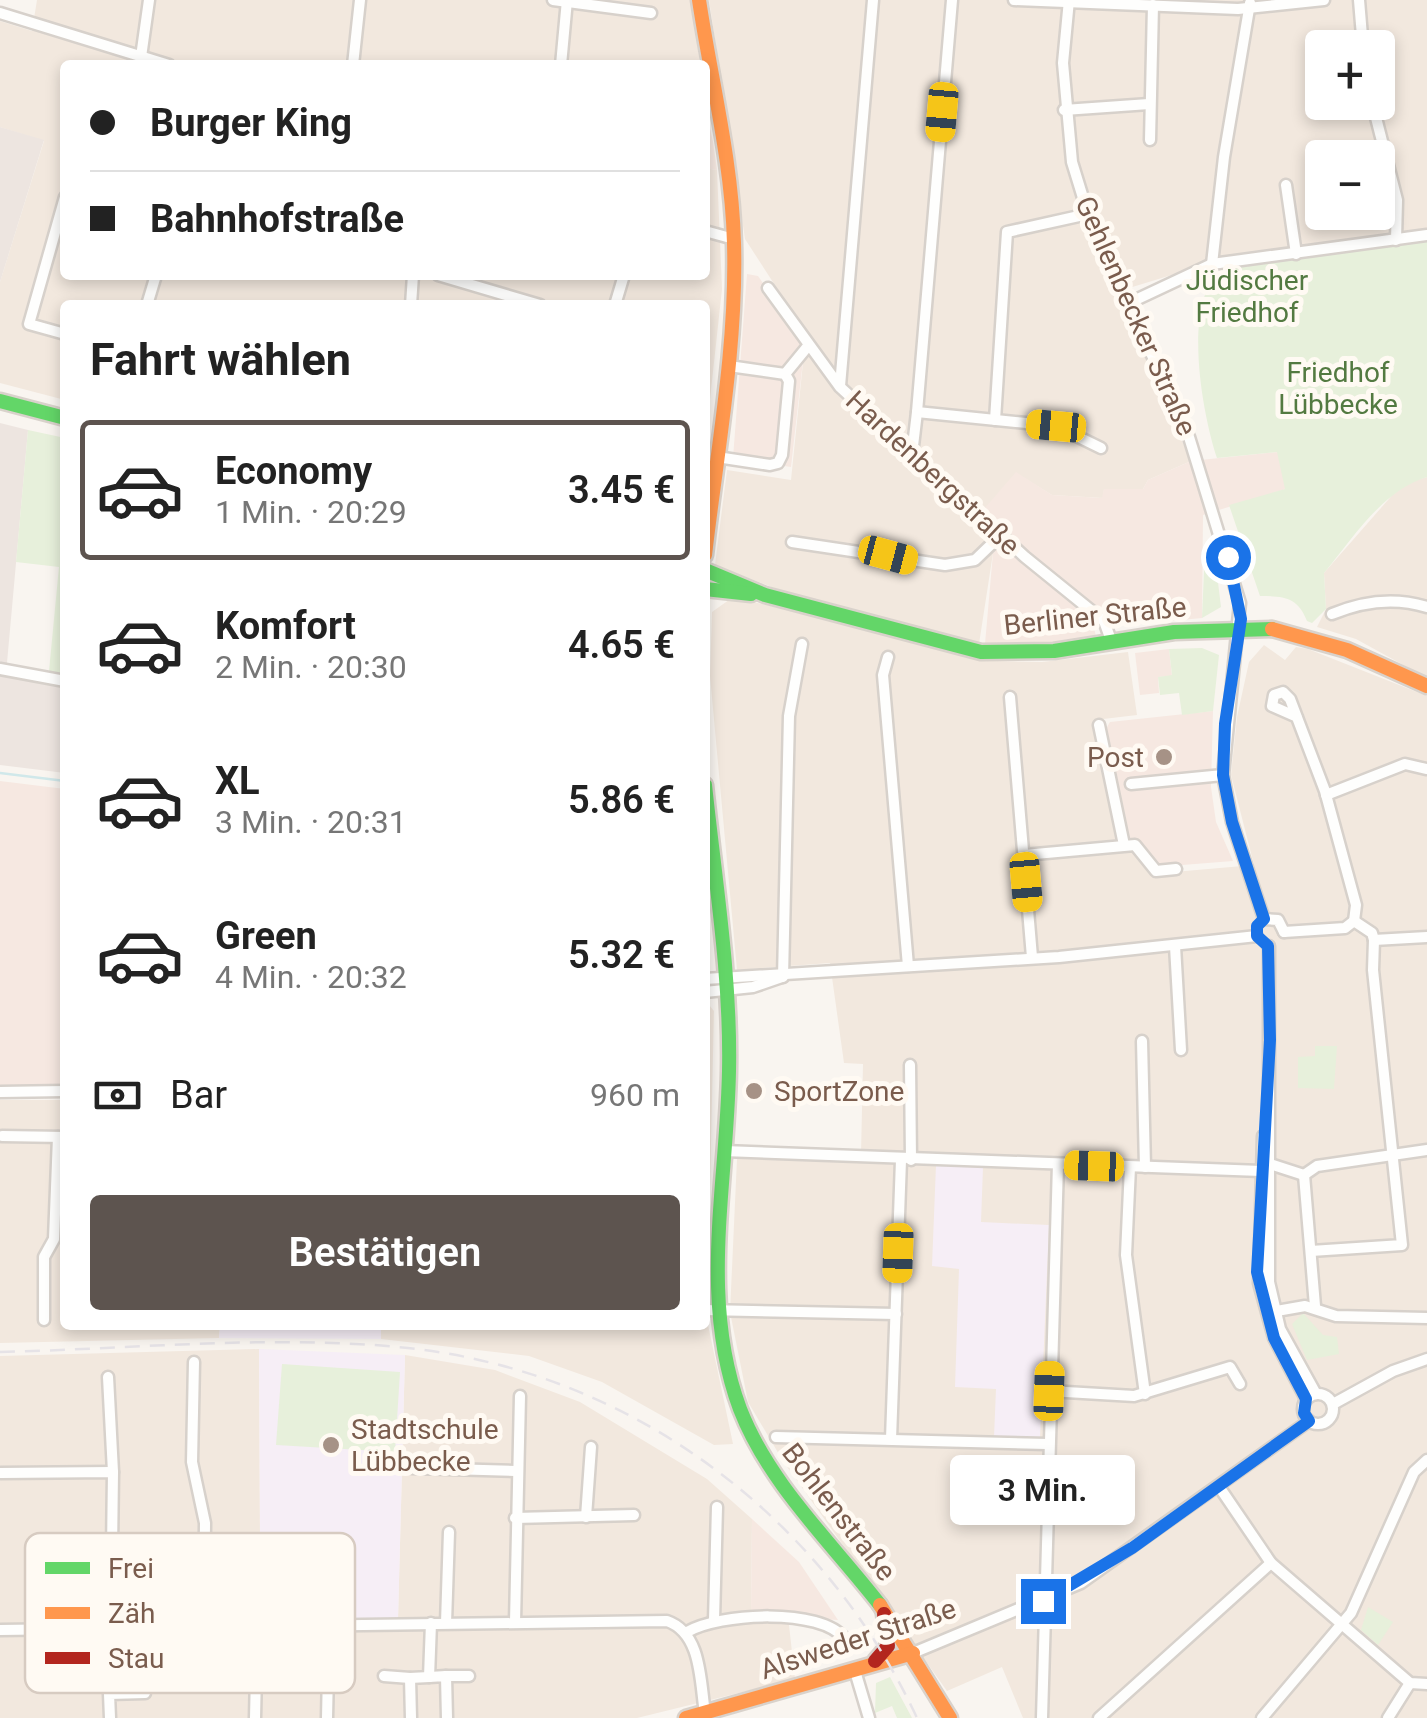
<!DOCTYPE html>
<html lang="de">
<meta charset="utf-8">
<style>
:root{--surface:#fff;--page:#f6f6f6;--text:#222;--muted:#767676;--line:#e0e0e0;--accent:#5d544f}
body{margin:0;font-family:Roboto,sans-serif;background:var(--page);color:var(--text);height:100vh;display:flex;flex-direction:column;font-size:38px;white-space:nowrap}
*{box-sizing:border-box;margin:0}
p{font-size:32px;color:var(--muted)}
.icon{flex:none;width:55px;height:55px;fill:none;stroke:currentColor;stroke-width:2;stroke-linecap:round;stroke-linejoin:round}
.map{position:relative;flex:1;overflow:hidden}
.sheet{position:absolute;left:60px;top:300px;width:650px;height:1030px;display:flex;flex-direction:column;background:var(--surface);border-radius:10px;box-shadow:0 5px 15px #0003}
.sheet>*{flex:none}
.hud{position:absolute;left:60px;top:60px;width:650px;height:220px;border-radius:10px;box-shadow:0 5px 15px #0003;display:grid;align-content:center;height:220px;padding:0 30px;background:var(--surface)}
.buttons{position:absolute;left:1305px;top:30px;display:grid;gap:20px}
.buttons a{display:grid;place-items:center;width:90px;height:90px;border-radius:10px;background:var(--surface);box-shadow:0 5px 15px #0003;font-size:50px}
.end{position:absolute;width:45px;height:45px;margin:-22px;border:12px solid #1a73e8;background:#fff;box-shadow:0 0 0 5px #fff}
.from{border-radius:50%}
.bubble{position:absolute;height:70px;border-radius:10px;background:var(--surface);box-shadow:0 5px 15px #0003;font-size:32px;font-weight:600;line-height:70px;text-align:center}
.car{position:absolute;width:30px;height:60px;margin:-30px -15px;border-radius:12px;box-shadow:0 0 8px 2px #0007;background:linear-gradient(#f5c518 24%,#345 0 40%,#f5c518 0 76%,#345 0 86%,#f5c518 0)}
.hud b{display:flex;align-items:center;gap:35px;height:95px;font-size:38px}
.hud b+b{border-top:2px solid var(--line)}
.hud i{width:25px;height:25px;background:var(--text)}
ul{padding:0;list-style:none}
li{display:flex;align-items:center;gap:30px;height:140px;margin:0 20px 15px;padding:0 10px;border:5px solid transparent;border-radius:10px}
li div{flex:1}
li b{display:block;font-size:38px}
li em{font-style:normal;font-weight:600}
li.selected{border-color:var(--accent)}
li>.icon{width:90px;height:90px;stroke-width:1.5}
h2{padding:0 30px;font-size:45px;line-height:120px}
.pay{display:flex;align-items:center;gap:25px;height:110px;padding:0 30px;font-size:38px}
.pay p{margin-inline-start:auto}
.primary-button{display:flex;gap:20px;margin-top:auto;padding:20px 30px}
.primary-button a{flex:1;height:115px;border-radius:10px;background:var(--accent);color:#fff;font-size:40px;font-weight:600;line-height:115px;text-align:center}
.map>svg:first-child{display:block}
</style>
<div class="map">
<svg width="1427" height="1718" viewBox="0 0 1427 1718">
<rect width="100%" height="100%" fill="#f9f5f0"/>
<g fill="#f2e8de" fill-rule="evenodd">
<path d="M37 0H692L700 65H65V275H705V168L717 170 722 289 705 445V305H65V400L0 383V282L44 141 0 127V21L32 31Z"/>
<path d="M709 0H1427V229L1224 259 1116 292 1191 461 1148 480 1143 489H1104L1103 498 1052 495 1016 473 1010 537 993 553 979 644 828 609 715 565 727 470 791 480 806 333 745 239ZM1322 48H1378V102H1322ZM1322 158H1378V212H1322Z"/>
<path d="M1427 477V678L1356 639 1317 627 1326 609 1324 573 1402 484Z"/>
<path d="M733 597 999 661 1042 662 1128 652 1137 715 1095 720 1121 851H1138L1151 874 1254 865 1231 775 1237 717 1249 662 1264 645 1285 660 1296 647 1308 649 1427 696V1718H1023L1002 1667 947 1691 783 1461 748 1402 730 1312 737 1159 861 1154 863 1064 844 1063 830 963 737 970 710 676 712 612Z"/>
<path d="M705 1000 714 1011 707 1320 733 1444 714 1445 602 1382 529 1356 381 1339V1325H705Z"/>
<path d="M0 1100H65V1325H220L219 1338 0 1343Z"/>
<path d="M259 1349 260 1537 398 1619 405 1355 495 1370 580 1402 707 1479 752 1519 751 1615 788 1616 795 1679 637 1718H0V1356Z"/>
</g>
<g fill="#f6e8e1">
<path d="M705 105 713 142 717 170 705 168Z"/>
<path d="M747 274 758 276 805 343 791 467 733 458Z"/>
<path d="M1278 452 1286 489 1203 515 1202 618 1129 625 1102 613 1093 622 1096 637 1089 640 1025 647 985 644 993 553 1010 537 984 509 1016 472 1052 495 1102 498 1104 489H1143L1148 480 1191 461Z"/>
<path d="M1169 649 1172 676 1158 677 1159 693 1140 695 1135 653Z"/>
<path d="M1213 711 1211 787 1216 822 1233 861 1157 867 1141 841 1127 842 1104 732 1110 722Z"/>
<path d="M0 781 65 789V1089H0Z"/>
<path d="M752 1519 799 1562 838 1620 751 1615Z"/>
</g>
<g fill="#ede5e0">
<path d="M0 127 44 140 0 282Z"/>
<path d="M0 423 28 430 6 674 65 685V773L0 765Z"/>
</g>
<g fill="#f6eef6">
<path d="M936 1165 983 1167 981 1222 1049 1225 1040 1438 994 1437 996 1389 955 1387 959 1269 932 1266Z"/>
<path d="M220 1325H381V1339L219 1338Z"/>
<path d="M259 1349 405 1355 398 1619 212 1620V1535L260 1537Z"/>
</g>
<g fill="#e7f0db">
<path d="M1427 241V477C1383 490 1353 538 1324 573L1326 609 1312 623 1307 621C1298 597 1284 596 1260 596L1229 505 1285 489 1277 452 1217 458C1203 416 1181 303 1221 270Z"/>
<path d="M28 430 65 438V674L49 671 59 567 16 562Z"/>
<path d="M1205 547 1217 574 1221 607 1202 618Z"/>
<path d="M1202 648 1219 655 1213 711 1182 715 1179 693 1160 695 1158 677 1172 675 1169 649Z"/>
<path d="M1315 1046H1337L1334 1089 1298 1088V1057L1315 1056Z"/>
<path d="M1303 1313 1323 1335 1337 1337 1339 1354 1307 1360 1292 1324Z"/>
<path d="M282 1364 400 1372 395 1452 276 1445Z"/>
<path d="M1368 1607 1393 1622 1378 1645 1361 1630Z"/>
<path d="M890 1677 911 1716 912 1718H897L892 1706 875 1713 876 1683Z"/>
</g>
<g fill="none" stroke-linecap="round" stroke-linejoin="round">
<path stroke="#d0e8ea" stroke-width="2.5" d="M0 773 65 781"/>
<g stroke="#d7d1cb" stroke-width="15">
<g id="street">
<path d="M553 0 651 13"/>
<path d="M1014 0 1238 9 1324 0"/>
<path d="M1069 0 1063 63 1072 162 1088 214 1189 437 1240 603 1223 775 1232 822 1264 919"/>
<path d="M1359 0 1363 48"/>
<path d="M0 13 169 65"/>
<path d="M141 57 149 0"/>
<path d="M353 65 360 0"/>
<path d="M561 65 567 0"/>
<path d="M1372 102 1397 200 1396 240"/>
<path d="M1064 110 1149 104"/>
<path d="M1150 140 1153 5"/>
<path d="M1286 185 1296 254"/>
<path d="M65 197 29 324 65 334"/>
<path d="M705 231 734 239"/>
<path d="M1212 264 1224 157 1250 3"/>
<path d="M438 275 540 305"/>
<path d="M768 288 840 387 1025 557 1104 621 1112 643"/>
<path d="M1129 303 1212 264 1427 235"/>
<path d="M147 305 156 275"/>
<path d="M411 305 413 275"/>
<path d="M615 305 624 275"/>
<path d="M785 374 808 346"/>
<path d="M840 386 873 0"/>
<path d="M917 412 1056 426 1101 448"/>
<path d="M995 420 1007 232 1088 214"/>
<path d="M908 453 913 446 917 412 952 0"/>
<path d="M717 457 770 465 778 463 782 455 789 381 785 374 729 366"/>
<path d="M792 542 945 565 975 560 1001 535"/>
<path d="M1332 614C1363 601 1395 597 1427 607"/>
<path d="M888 657 883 675 908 966"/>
<path d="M0 669 65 681"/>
<path d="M1010 697 1032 957"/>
<path d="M1297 717 1272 706 1274 695 1283 692 1290 699 1325 791 1356 905 1354 921"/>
<path d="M1099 725 1124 845"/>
<path d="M1131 784 1223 775"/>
<path d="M1326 795 1405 764 1426 769"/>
<path d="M1024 855 1135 845 1156 871 1176 869"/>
<path d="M1264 919 1278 920 1284 932"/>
<path d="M1354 921 1372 933 1374 940"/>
<path d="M1284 932 1345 928 1354 921"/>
<path d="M1374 940 1427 937"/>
<path d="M1175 946 1181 1050"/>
<path d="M1269 946V1282L1280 1329 1316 1394"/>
<path d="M783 977 789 716 802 644"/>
<path d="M705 979 1059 957 1257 936"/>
<path d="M705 992 753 987 782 977"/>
<path d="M1142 1041 1145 1167"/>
<path d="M910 1065 911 1160"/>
<path d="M0 1092 65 1091"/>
<path d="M2 1136 64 1137"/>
<path d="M1263 1136 1259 1283 1274 1338 1306 1399"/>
<path d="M724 1151 1261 1171"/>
<path d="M1270 1164 1304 1175"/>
<path d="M1130 1167 1126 1255 1145 1394"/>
<path d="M1304 1175 1315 1306"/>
<path d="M1304 1175 1317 1166 1427 1150"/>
<path d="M1311 1251 1402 1245 1373 970 1374 940"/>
<path d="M705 1310 896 1314"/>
<path d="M1271 1312 1305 1306 1336 1316 1427 1318"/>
<path d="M44 1320V1257L54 1239 58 1137"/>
<path d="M194 1362 192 1462 205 1523 204 1628"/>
<path d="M108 1377 113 1472"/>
<path d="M1049 1391 1134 1396 1230 1367 1240 1384"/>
<circle cx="1318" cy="1409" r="15"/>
<path d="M1333 1404 1393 1371 1427 1359"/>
<path d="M776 1437 1047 1444"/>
<path d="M891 1439 901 1160"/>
<path d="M412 1468 515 1471"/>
<path d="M0 1473 113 1472 111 1629"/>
<path d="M1220 1488 1271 1563 1410 1683 1427 1684"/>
<path d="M586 1517 591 1447"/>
<path d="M515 1518 634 1515"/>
<path d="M714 1620 717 1507"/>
<path d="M515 1622 520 1396"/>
<path d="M446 1623 449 1532"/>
<path d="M0 1630 667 1621C702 1633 700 1682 705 1713"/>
<path d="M687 1632C719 1613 821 1607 845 1639"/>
<path d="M913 1653 1081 1583 1309 1421"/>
<path d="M855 1671 869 1718"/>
<path d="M384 1676 410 1678"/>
<path d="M446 1676H469"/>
<path d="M429 1677 446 1676 447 1718"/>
<path d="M110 1718 109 1694 145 1693"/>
<path d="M255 1718 257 1627"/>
<path d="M327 1718 329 1625"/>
<path d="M411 1718 410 1678 429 1677 431 1623"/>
<path d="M1042 1718 1058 1164"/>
<path d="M1099 1718 1271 1563"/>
<path d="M1262 1718 1351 1613 1414 1472 1427 1460"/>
<path d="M1388 1718 1410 1683"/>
</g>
</g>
<g stroke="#d9d2cb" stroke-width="19">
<g id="fast">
<path d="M0 401 65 418"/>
<path d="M705 570 765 595 981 652 1054 651 1174 632 1272 629"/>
<path d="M705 589 751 594"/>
<path d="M705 785C715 880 731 976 729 1071 727 1185 699 1299 740 1409 769 1484 832 1543 880 1605"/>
</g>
</g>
<g stroke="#d9d2cb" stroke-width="19">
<g id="slow">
<path d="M699 0C711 80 732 161 734 243 737 347 717 451 705 555"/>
<path d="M1272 629 1347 650 1427 686"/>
<path d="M880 1605 950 1718"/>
<path d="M686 1718 913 1653"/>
</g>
</g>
<g stroke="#d9d2cb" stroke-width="19">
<path id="jam" d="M875 1661 888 1646 884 1614"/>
</g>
<use href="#street" stroke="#fefefd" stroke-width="10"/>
<use href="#fast" stroke="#63d668" stroke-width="14"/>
<use href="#slow" stroke="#ff974d" stroke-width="14"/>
<use href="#jam" stroke="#b3261e" stroke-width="14"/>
<path stroke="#e6e3e7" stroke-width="2.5" stroke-dasharray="15 10" stroke-linecap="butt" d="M0 1352C134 1349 274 1334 408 1348 631 1372 823 1516 917 1718"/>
</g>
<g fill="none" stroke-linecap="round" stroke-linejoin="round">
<path stroke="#1a73e8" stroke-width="12" d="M1043 1601 1132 1548 1309 1421 1304 1413 1306 1399 1274 1338 1257 1272 1270 1040 1268 946 1257 936V926L1264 919 1232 822 1223 775 1225 724 1241 619 1228 557"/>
</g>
<g fill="#a69286" stroke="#fffaf3" stroke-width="4">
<circle cx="1164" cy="757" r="10"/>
<circle cx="754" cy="1091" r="10"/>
<circle cx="331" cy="1445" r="10"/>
</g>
<g text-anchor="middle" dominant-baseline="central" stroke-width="10" stroke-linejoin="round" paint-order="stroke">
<g font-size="28" fill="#537a41" stroke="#fffaf3">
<text x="1247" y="280">Jüdischer<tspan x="1247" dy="32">Friedhof</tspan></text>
<text x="1338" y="372">Friedhof<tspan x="1338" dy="32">Lübbecke</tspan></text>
</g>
<g font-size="28" fill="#7a5c4d" stroke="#fffaf3">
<text transform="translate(1136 316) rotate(66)">Gehlenbecker Straße</text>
<text transform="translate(933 473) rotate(43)">Hardenbergstraße</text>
<text transform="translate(1095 616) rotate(-6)">Berliner Straße</text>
<text transform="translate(839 1512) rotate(52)">Bohlenstraße</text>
<text transform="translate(858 1639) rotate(-18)">Alsweder Straße</text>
</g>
<g font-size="28" fill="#7a5c4d" stroke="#fffaf3" text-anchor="start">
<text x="1144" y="757" text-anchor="end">Post</text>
<text x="774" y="1091">SportZone</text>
<text x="351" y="1429">Stadtschule<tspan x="351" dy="32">Lübbecke</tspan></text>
</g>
</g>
<rect x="25" y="1533" width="330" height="160" rx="15" fill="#fffaf3" stroke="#d7cbc1" stroke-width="2.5"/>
<rect x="45" y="1562" width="45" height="12" fill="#63d668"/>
<rect x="45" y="1607" width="45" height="12" fill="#ff974d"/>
<rect x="45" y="1652" width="45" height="12" fill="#b3261e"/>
<g font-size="28" fill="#7a5c4d">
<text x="108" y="1578">Frei</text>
<text x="108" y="1623">Zäh</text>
<text x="108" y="1668">Stau</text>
</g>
</svg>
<div class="buttons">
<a>+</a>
<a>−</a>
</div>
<i class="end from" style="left:1228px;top:557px"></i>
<i class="end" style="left:1043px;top:1601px"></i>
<div class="bubble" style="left:950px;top:1455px;width:185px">3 Min.</div>
<i class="car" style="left:942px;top:112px;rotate:185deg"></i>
<i class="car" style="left:1056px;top:426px;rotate:275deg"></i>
<i class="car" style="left:888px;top:555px;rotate:105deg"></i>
<i class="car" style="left:1026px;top:882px;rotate:175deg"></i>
<i class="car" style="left:1094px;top:1166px;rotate:272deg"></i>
<i class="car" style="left:898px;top:1253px;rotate:182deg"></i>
<i class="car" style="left:1049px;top:1391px;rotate:2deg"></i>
<div class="hud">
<b><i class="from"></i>Burger King</b>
<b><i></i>Bahnhofstraße</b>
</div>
<section class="sheet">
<h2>Fahrt wählen</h2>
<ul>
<li class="selected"><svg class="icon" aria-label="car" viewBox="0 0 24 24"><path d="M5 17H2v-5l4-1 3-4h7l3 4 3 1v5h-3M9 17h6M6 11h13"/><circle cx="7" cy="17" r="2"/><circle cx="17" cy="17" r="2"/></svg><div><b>Economy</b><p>1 Min. · 20:29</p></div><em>3.45 €</em></li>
<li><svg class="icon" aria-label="car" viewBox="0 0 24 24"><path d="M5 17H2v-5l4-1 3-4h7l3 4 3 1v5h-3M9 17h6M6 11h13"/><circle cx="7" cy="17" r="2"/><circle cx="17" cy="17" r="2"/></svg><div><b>Komfort</b><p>2 Min. · 20:30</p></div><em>4.65 €</em></li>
<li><svg class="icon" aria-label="car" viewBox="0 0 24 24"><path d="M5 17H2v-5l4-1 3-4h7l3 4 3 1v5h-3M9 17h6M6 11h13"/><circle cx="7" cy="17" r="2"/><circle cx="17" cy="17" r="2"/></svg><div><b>XL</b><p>3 Min. · 20:31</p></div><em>5.86 €</em></li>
<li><svg class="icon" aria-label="car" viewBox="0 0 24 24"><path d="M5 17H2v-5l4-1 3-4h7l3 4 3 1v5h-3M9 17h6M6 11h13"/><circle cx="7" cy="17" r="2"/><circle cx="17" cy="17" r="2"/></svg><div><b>Green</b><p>4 Min. · 20:32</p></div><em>5.32 €</em></li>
</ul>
<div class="pay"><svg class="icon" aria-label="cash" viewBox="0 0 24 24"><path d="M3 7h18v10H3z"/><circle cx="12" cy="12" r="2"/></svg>Bar<p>960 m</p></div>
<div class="primary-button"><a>Bestätigen</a></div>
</section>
</div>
